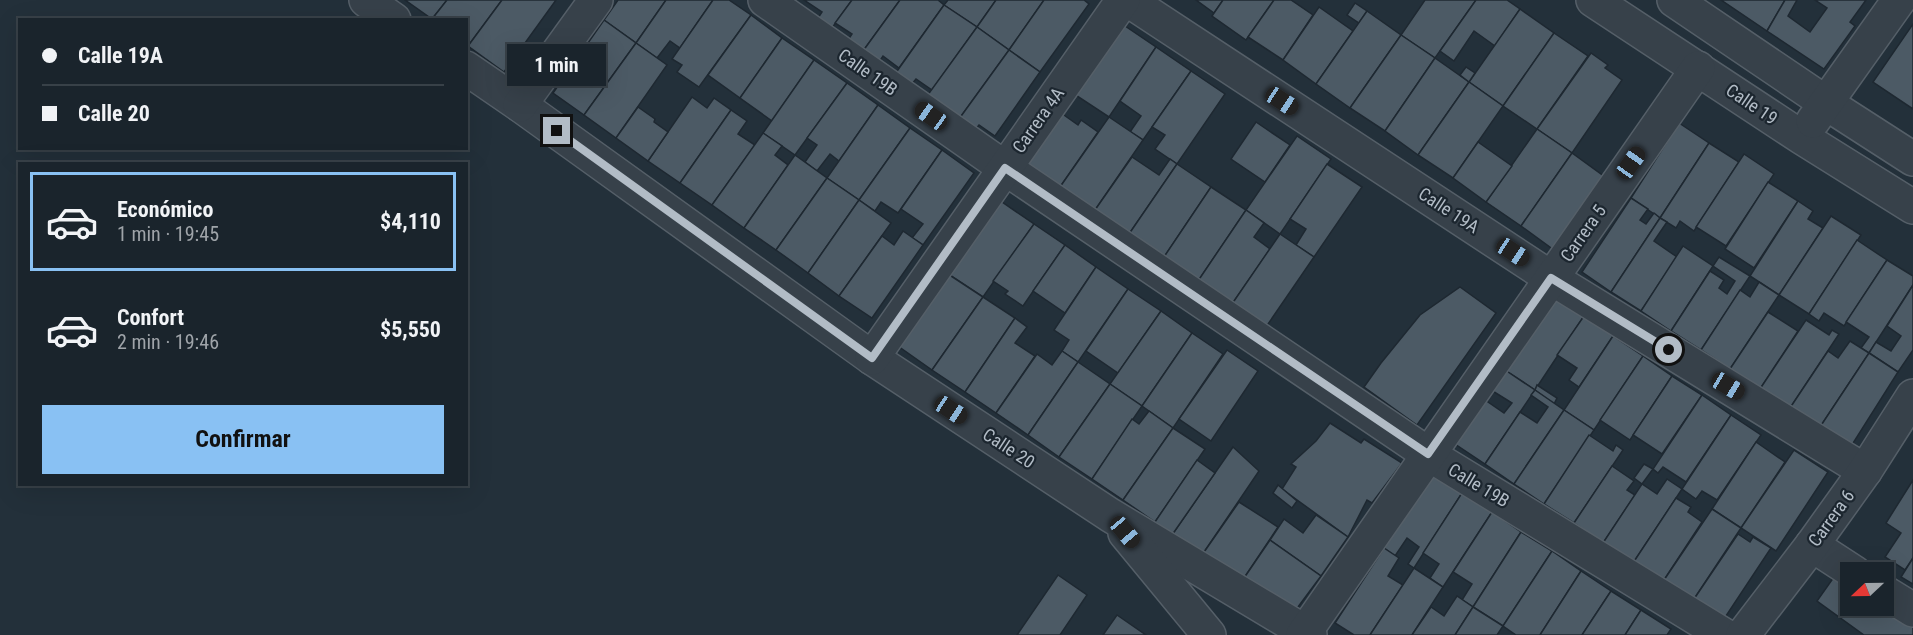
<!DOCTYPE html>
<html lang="es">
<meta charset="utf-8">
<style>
:root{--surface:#1a242c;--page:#232c34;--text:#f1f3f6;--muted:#9fa4a9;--line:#384148;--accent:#89c1f3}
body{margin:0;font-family:"Roboto Condensed",sans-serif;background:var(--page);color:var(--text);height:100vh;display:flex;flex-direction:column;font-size:22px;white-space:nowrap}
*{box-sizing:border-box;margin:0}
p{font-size:20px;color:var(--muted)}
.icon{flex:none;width:33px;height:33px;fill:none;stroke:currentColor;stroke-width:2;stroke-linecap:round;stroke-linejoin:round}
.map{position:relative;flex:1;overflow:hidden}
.details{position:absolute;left:18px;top:162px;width:450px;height:324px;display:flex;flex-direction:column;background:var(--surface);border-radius:0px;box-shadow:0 6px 24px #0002,0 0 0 2px var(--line)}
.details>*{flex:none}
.top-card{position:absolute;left:18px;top:18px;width:450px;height:132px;border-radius:0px;box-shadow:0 6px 24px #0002,0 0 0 2px var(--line);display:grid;align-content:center;height:132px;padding:0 24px;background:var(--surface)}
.needle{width:39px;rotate:248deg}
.buttons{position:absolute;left:1840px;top:562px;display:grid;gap:12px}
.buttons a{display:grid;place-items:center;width:54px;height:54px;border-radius:0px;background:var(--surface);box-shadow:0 6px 24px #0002,0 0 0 2px var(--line);font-size:30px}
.end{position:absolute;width:27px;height:27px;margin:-14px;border:8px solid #b2bcc6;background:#111;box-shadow:0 0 0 3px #111}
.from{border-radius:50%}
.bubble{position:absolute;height:42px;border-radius:0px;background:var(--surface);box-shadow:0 6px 24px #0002,0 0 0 2px var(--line);font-size:20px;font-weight:700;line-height:42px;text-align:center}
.car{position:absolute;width:18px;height:36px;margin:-18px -9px;border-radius:8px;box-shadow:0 0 4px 2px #0007;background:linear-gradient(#222 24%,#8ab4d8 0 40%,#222 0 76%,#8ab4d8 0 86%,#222 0)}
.top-card b{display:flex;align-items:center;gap:21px;height:57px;font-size:22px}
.top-card b+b{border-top:2px solid var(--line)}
.top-card i{width:15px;height:15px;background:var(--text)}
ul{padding:10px 0 0;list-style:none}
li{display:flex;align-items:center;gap:18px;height:99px;margin:0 12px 9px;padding:0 12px;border:3px solid transparent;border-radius:0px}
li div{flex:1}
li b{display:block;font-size:22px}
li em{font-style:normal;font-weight:700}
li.active{border-color:var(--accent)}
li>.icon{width:54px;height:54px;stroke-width:1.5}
.primary-button{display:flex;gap:12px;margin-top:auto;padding:12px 24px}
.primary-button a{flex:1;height:69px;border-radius:0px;background:var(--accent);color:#111;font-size:24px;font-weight:700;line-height:69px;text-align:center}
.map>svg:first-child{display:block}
</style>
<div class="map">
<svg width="1913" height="635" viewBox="0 0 1913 635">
<rect width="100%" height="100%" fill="#23303a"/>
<g fill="#4c5a65" stroke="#1e2831" stroke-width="1.5">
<path d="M405 0H447L432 19Z"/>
<path d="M447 0H502L468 46 466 45V20L432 19Z"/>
<path d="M502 0H556L504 72 468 46Z"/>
<path d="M618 0H666L636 43 604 20Z"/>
<path d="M666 0H713L680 48 670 41 657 58 636 43Z"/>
<path d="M713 0H729L751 15 699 87 677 72 682 65 672 59Z"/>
<path d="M804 0H852L832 28 818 18 822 12Z"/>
<path d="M852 0H900L863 51 848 40 852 34 835 23Z"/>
<path d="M900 0H938L944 5 899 68 883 56 879 62 863 51Z"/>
<path d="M948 0H996L977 27 944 5Z"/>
<path d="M996 0H1044L1009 50 977 27Z"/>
<path d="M1044 0H1084L1089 4 1040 72 1009 50Z"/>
<path d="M1196 0H1223L1214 13Z"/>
<path d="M1223 0H1274L1246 40 1212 16Z"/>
<path d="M1274 0H1291L1313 15 1283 60 1248 37Z"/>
<path d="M1425 0H1476L1435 58 1401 35Z"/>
<path d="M1476 0H1507L1520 9 1495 46 1474 31 1454 61 1440 51Z"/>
<path d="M1721 0H1785L1767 31Z"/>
<path d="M1785 0H1797L1788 16 1810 32 1827 8 1815 0H1866L1850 22 1855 26 1824 69 1767 31Z"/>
<path d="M1355 3 1367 11 1359 23 1347 15Z"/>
<path d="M944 5 977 27 932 90 916 79 911 85 895 74Z"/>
<path d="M1319 7 1353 31 1316 84 1283 60Z"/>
<path d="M1520 9 1554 33 1503 106 1469 82Z"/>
<path d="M1367 11 1401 35 1350 108 1316 84Z"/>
<path d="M751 15 782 38 740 98 708 75Z"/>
<path d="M604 20 636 43 584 115 553 93Z"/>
<path d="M1122 24 1156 47 1109 117 1074 94Z"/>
<path d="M1913 24V109L1873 82Z"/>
<path d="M977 27 1009 50 959 119 927 96Z"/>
<path d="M1554 33 1588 56 1537 129 1503 106Z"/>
<path d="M1401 35 1435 58 1385 131 1350 108Z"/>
<path d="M782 38 814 60 772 121 740 98Z"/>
<path d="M636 43 667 65 616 138 584 115Z"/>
<path d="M1156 47 1191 71 1143 140 1130 132 1141 116 1120 101Z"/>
<path d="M1009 50 1040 72 995 136 979 125 975 130 959 119Z"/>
<path d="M1591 53 1608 65 1605 68 1622 80 1572 153 1537 129Z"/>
<path d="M1435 58 1469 82 1418 155 1385 131Z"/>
<path d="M814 60 847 83 795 155 763 133Z"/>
<path d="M1466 67 1475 73 1469 82 1460 75Z"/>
<path d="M1191 71 1225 94 1177 164 1155 149 1165 135 1152 127Z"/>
<path d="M1469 82 1503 106 1453 178 1418 155Z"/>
<path d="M847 83 878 105 839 161 830 154 817 171 805 162 817 145 807 138Z"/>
<path d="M692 97 707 108 714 98 731 110 680 183 648 161Z"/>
<path d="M878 105 910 128 859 200 827 178Z"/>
<path d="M638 107 655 119 654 122 668 132 648 161 616 138Z"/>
<path d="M731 110 747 121 738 134 755 145 712 205 680 183Z"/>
<path d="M1061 113 1078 125 1081 120 1098 132 1060 187 1026 164Z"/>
<path d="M1109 117 1143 140 1095 210 1060 187Z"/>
<path d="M1256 122 1290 145 1265 182 1231 159Z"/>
<path d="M1679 123 1709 143 1660 218 1631 198Z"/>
<path d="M910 128 942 150 898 213 881 202 875 211 859 200Z"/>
<path d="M1537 129 1572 153 1521 226 1486 202Z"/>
<path d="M763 133 782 146 775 155 788 165 744 228 712 205Z"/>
<path d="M1297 136 1331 159 1280 234 1246 210Z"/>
<path d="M1478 142 1512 166 1486 202 1453 178Z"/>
<path d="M1709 143 1739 162 1694 231 1680 221 1676 228 1660 218Z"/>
<path d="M942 150 974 173 923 245 912 238 923 224 901 209Z"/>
<path d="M1572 153 1605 177 1554 250 1521 226Z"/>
<path d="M1744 154 1774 174 1726 246 1696 227Z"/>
<path d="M795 155 827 178 776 250 744 228Z"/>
<path d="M1132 157 1159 175 1170 159 1177 164 1129 234 1095 210Z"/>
<path d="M1177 164 1211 187 1164 257 1129 234Z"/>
<path d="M1327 164 1362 187 1314 257 1296 245 1306 229 1290 219Z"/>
<path d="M827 178 859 200 808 273 776 250Z"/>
<path d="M1768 182 1798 201 1754 268 1725 249Z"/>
<path d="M1211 187 1246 210 1198 281 1164 257Z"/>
<path d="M1631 198 1648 209 1640 220 1646 224 1654 213 1660 218 1611 292 1582 272Z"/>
<path d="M859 200 891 223 839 296 808 273Z"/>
<path d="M999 200 1034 224 983 297 948 274Z"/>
<path d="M1798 201 1813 211 1808 219 1823 228 1779 295 1750 276Z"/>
<path d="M1246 210 1264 223 1254 237 1270 249 1232 304 1198 281Z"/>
<path d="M1831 216 1861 235 1809 314 1779 295Z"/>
<path d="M1660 218 1667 222 1654 241 1677 257 1641 311 1611 292Z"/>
<path d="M1034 224 1065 245 1023 306 1005 294 1008 291 993 281Z"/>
<path d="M903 231 923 245 872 318 839 296 882 236 894 245Z"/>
<path d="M1280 234 1314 257 1266 327 1232 304Z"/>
<path d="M1857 240 1887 260 1844 326 1824 313 1819 321 1809 314Z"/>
<path d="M1065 245 1096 267 1065 313 1033 291Z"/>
<path d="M1683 246 1713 266 1671 331 1641 311Z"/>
<path d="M1719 257 1750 276 1701 350 1671 331 1710 271 1724 280 1719 288 1727 294 1735 281 1713 266Z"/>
<path d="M1887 260 1913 276V285L1869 353 1861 348 1869 337 1846 322Z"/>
<path d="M1096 267 1128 289 1078 362 1062 351 1069 340 1054 330Z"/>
<path d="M948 274 983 297 932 370 898 346Z"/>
<path d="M1759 282 1779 295 1730 369 1701 350 1740 290 1750 297Z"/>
<path d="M1913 285V350L1898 372 1869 353 1876 342 1891 351 1901 336 1887 326Z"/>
<path d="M1460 287 1496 313 1417 425 1364 387 1381 363 1420 315Z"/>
<path d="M1128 289 1161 311 1118 373 1086 351Z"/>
<path d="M1554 296 1584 316 1535 390 1505 370Z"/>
<path d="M983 297 1015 318 965 392 932 370Z"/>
<path d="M1161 311 1192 333 1142 406 1110 384Z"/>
<path d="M1768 312 1798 331 1760 389 1730 369Z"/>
<path d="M1584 316 1613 336 1579 387 1569 380 1577 368 1557 355Z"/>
<path d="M1015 318 1027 327 1015 343 1035 356 996 413 965 392Z"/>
<path d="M1806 320 1829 335 1832 330 1839 334 1790 408 1760 389Z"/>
<path d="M1192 333 1223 354 1173 428 1142 406Z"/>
<path d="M1613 336 1643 356 1594 430 1564 410Z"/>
<path d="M1850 341 1869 353 1820 427 1790 408 1828 351 1838 358Z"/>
<path d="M1227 350 1258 371 1211 441 1179 419Z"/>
<path d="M1062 351 1078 362 1028 435 996 413 1037 354 1052 365Z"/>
<path d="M1869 353 1898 372 1850 448 1820 427Z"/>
<path d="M1643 356 1672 376 1630 440 1600 420Z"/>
<path d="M1078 362 1110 384 1059 457 1028 435Z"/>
<path d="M1505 370 1535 390 1485 464 1455 444 1485 400 1504 413 1512 403 1491 390Z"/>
<path d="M1672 376 1702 395 1662 454 1633 435Z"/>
<path d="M1110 384 1142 406 1092 479 1059 457Z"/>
<path d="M1537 385 1557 398 1554 404 1535 390Z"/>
<path d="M1535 390 1564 410 1514 484 1485 464 1520 412 1537 423 1548 407 1531 395Z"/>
<path d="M1702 395 1731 415 1686 482 1663 467 1658 473 1653 469Z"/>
<path d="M1564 410 1594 430 1544 504 1514 484Z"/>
<path d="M1149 411 1173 428 1123 500 1092 479 1132 419 1139 424Z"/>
<path d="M1731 415 1761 435 1717 500 1702 491 1696 499 1682 489Z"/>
<path d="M1330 423 1361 443 1364 439 1402 463 1372 503 1367 500 1348 537 1282 489 1296 467 1291 464 1316 441Z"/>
<path d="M1173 428 1205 449 1155 522 1123 500Z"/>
<path d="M1589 435 1613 451 1616 445 1623 450 1574 523 1544 504Z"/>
<path d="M1756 442 1785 462 1741 528 1712 509Z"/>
<path d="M1233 447 1259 471 1202 555 1172 535Z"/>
<path d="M1794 450 1828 472 1776 551 1741 528Z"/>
<path d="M1197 460 1215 473 1172 535 1155 522Z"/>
<path d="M1644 464 1653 469 1642 484 1634 478Z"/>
<path d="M1612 466 1634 481 1627 490 1635 495 1603 543 1574 523Z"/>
<path d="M1433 474 1462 493 1414 568 1408 564 1419 547 1407 538 1395 556 1384 548Z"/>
<path d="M1667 479 1682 489 1633 563 1603 543 1642 484 1657 494Z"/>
<path d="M1913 480V558L1905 570 1885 557 1901 533 1886 523Z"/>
<path d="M1278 485 1297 501 1292 508 1273 493Z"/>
<path d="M1462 493 1492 512 1443 587 1430 578 1439 564 1423 553Z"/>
<path d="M1676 498 1691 507 1688 512 1702 522 1662 583 1633 563Z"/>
<path d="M1239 502 1278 527 1242 581 1202 555Z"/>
<path d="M1712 509 1741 528 1692 602 1662 583Z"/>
<path d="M1492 512 1521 532 1473 607 1462 600 1472 584 1453 572Z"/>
<path d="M1316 515 1348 537 1321 576 1270 540 1284 519 1303 533Z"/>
<path d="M1521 532 1552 551 1503 626 1473 607Z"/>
<path d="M1738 534 1750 542 1753 537 1771 548 1722 622 1692 602Z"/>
<path d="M1270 540 1321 576 1295 611 1242 581Z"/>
<path d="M1384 548 1399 558 1388 576 1403 585 1370 635H1354L1335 623Z"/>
<path d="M1552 551 1581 571 1540 635H1516L1503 626Z"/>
<path d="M1913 558V584L1901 577Z"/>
<path d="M1841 567 1851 574V606H1884L1913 619V635H1864L1817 601Z"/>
<path d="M1414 568 1443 587 1412 635H1370Z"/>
<path d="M1581 571 1611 591 1582 635H1540Z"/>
<path d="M1058 575 1087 595 1060 635H1017Z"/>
<path d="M1611 591 1641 610 1625 635H1582Z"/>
<path d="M1457 596 1473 607 1455 635H1412L1431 607 1444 616Z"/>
<path d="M1473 607 1503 626 1497 635H1455Z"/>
<path d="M1641 610 1671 629 1667 635H1625Z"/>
<path d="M1117 615 1146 635H1103Z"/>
</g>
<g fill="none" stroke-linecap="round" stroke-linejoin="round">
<g stroke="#555f68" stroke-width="36">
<g id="minor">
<path d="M366 0 394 20"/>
<path d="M765 0 1005 168 1428 454 1724 635"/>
<path d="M1128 0 1551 278 1865 471"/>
<path d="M1593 0 1801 137 1913 207"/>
<path d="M1674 0 1826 103 1913 159"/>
<path d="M466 68 520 105 872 358 1110 515 1310 635"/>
<path d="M520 105 596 0"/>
<path d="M1813 121 1899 0"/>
<path d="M872 358 1123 0"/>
<path d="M1125 533 1209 635"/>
<path d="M1812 545 1855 573"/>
<path d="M1884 592 1913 610"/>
<path d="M1303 635 1698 68"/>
<path d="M1743 635 1812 545 1865 471 1913 396"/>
</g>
</g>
<use href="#minor" stroke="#37414a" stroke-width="33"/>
</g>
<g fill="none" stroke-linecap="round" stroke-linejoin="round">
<path stroke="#b2bcc6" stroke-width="8" d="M557 131 872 358 1005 168 1428 454 1551 278 1669 350"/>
</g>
<g text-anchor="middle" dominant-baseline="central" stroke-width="4.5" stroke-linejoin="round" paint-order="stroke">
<g font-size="18" fill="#b2bcc6" stroke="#1c262f">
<text transform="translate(868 72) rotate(35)">Calle 19B</text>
<text transform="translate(1752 104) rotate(34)">Calle 19</text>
<text transform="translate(1038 120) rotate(-55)">Carrera 4A</text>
<text transform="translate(1449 210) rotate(33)">Calle 19A</text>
<text transform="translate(1583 233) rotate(-55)">Carrera 5</text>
<text transform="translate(1009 448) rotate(33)">Calle 20</text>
<text transform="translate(1479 485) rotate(31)">Calle 19B</text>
<text transform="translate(1831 518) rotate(-54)">Carrera 6</text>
</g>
</g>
</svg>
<div class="buttons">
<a><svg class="needle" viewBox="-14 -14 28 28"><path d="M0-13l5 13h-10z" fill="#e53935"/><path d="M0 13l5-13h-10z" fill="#9fa4a9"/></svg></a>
</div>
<i class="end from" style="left:1669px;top:350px"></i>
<i class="end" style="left:557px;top:131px"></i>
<div class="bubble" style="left:507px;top:44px;width:99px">1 min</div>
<i class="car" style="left:1282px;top:101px;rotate:123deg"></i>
<i class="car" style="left:931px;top:116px;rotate:305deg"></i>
<i class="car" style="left:1631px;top:163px;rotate:35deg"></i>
<i class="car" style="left:1513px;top:252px;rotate:123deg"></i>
<i class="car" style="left:1728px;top:386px;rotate:121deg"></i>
<i class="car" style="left:951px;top:410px;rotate:123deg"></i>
<i class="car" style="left:1125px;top:532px;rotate:140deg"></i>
<div class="top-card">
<b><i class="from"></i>Calle 19A</b>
<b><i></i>Calle 20</b>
</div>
<section class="details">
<ul>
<li class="active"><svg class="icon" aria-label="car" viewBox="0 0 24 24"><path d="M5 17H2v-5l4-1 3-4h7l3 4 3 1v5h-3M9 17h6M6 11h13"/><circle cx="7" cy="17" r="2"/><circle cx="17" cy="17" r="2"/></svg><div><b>Económico</b><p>1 min · 19:45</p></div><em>$4,110</em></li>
<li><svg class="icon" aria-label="car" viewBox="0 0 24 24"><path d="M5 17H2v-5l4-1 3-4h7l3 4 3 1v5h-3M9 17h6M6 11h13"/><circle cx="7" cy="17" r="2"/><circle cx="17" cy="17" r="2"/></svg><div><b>Confort</b><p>2 min · 19:46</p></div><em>$5,550</em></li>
</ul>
<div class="primary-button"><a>Confirmar</a></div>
</section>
</div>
